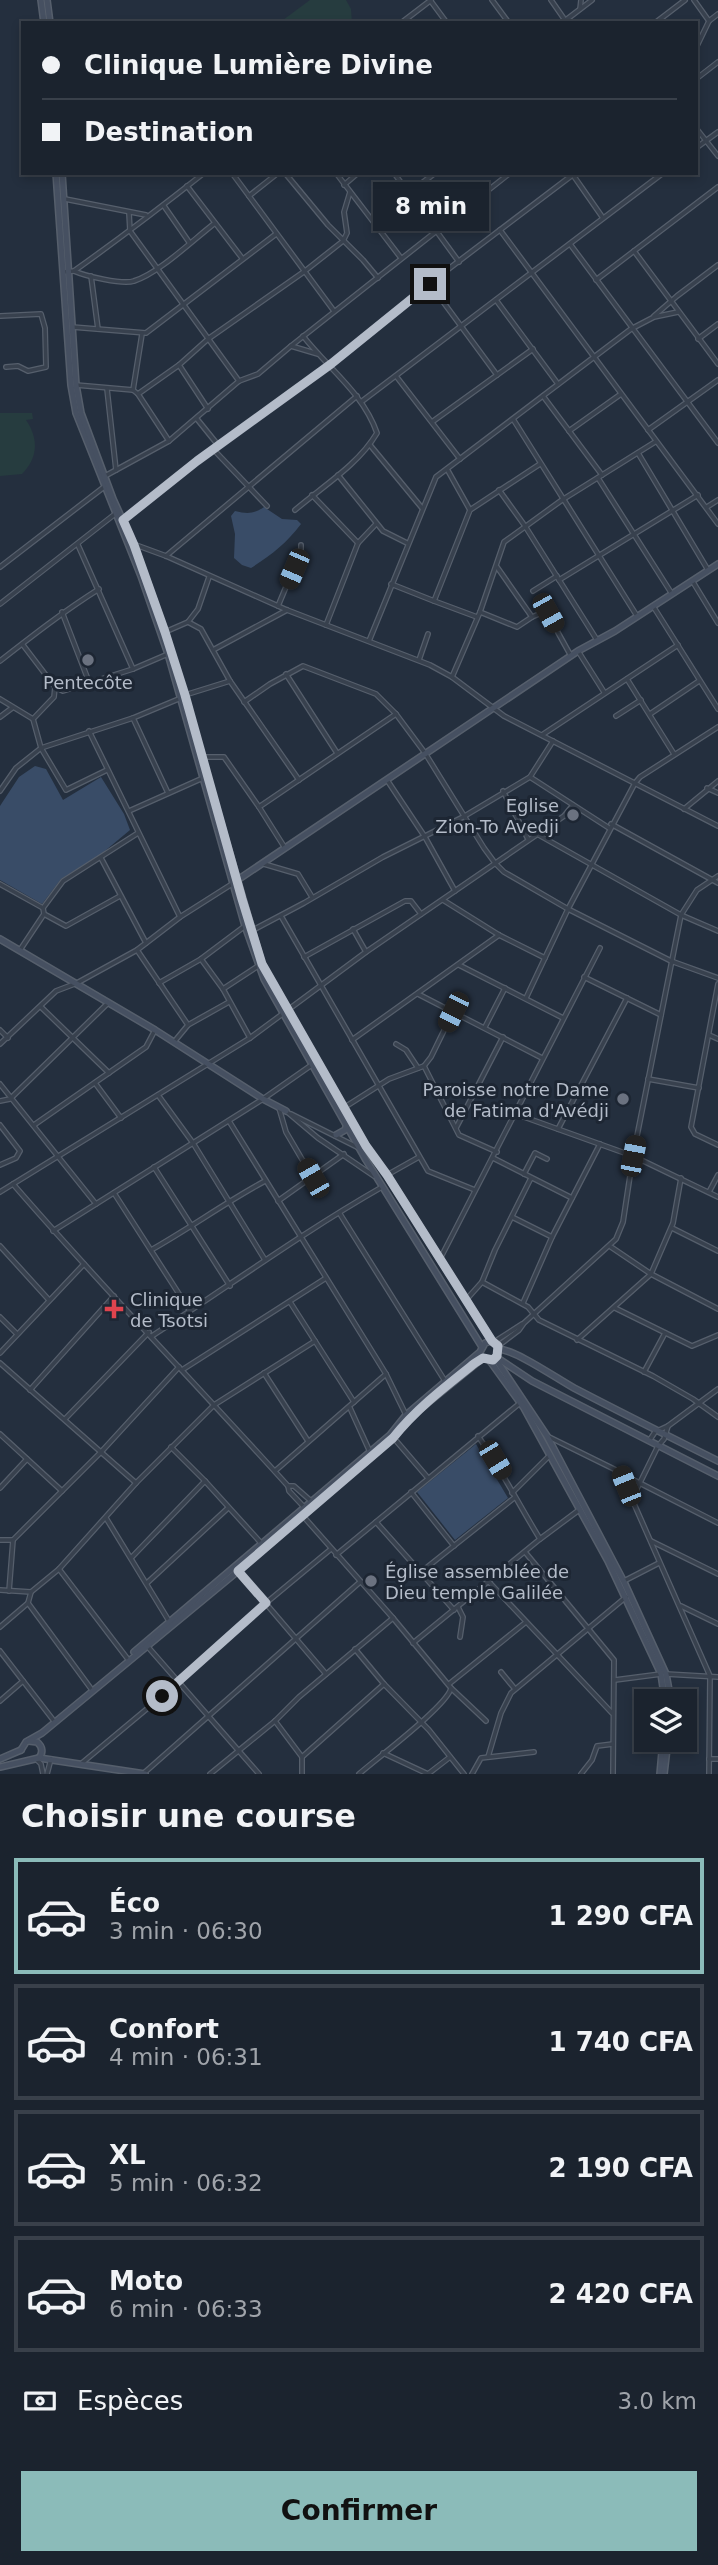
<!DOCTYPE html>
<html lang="fr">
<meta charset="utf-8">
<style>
:root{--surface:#1b232e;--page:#242b36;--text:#f1f3f6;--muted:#a0a4aa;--line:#39404a;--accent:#8bbbb9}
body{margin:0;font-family:"DejaVu Sans",sans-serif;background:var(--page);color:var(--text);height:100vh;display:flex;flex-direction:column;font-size:26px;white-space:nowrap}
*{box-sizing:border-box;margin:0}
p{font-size:23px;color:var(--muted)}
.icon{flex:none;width:38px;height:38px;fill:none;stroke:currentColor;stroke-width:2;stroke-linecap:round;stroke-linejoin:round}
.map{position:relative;height:1774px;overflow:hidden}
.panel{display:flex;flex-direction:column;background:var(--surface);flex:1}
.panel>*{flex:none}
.guide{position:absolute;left:21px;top:21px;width:677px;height:154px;border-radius:0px;box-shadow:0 4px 10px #0003,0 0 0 2px var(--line);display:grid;align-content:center;height:154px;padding:0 21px;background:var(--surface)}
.controls{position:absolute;left:634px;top:1689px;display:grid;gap:14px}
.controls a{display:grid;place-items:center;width:63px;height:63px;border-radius:0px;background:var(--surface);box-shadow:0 4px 10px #0003,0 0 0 2px var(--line);font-size:35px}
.end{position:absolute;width:32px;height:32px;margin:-16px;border:9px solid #b4bcc9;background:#111;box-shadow:0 0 0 4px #111}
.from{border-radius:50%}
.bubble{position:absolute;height:49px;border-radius:0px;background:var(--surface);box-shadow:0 4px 10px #0003,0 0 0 2px var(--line);font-size:23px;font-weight:700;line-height:49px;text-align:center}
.car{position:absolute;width:21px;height:42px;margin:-21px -10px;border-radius:9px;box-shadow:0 0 5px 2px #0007;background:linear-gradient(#222 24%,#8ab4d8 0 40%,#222 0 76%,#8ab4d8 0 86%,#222 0)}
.guide b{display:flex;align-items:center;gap:24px;height:66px;font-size:26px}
.guide b+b{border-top:2px solid var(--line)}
.guide i{width:18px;height:18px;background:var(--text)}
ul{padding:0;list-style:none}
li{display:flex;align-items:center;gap:21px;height:116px;margin:0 14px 10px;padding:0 7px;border:4px solid var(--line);border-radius:0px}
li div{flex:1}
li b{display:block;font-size:26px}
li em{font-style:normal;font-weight:700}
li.active{border-color:var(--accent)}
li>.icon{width:63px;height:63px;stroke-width:1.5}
h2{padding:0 21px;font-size:32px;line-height:84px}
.pay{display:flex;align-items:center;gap:18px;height:77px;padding:0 21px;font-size:26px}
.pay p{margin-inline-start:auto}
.primary-button{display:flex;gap:14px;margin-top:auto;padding:14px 21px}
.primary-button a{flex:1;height:80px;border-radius:0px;background:var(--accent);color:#111;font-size:28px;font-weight:700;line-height:80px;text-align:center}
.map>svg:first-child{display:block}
</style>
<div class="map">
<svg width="718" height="1774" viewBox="0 0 718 1774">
<rect width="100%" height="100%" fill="#242f3e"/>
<g fill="#263c3f">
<path d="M310 0H346L351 9 352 23H279Z"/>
<path d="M32 413 33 419 26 420C39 439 38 458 22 474L0 476V413Z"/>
</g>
<g fill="#394c67">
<path d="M264 507 282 519 297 520 301 524C286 544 271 555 251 568L242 565 234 558 235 534 231 516 235 511C247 514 254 514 264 507Z"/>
<path d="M35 766 46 769 63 800 101 777 124 814 130 830 100 855 61 879 42 904 0 880V806L19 777Z"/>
<path d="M476 1444 508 1498 455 1540 417 1492Z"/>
</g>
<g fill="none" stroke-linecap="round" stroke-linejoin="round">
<g stroke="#565f6c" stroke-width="6">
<g id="street">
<path d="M430 0 447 23"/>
<path d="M492 0 509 23"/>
<path d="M551 0 567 23"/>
<path d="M694 0 709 21"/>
<path d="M580 9 581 0"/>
<path d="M401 23 431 0"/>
<path d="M562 23 592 0"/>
<path d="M655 23 685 0"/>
<path d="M696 48 709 21 718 14"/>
<path d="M696 79 718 62"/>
<path d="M696 128 718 156"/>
<path d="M696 148 718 132"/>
<path d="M232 173 334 311"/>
<path d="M285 173 328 225 363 260 378 278"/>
<path d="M336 173 401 258"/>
<path d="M394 173 459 262"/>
<path d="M573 175 603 218"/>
<path d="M344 185 358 173"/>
<path d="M187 186 242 258"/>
<path d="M409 193 435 173"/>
<path d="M249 196 278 173"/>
<path d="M65 199 146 215"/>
<path d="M164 206 189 242"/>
<path d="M129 213 130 231 239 381"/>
<path d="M500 230 718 524"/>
<path d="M570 244 718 443"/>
<path d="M634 251 718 364"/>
<path d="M74 271C85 276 123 285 134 281 158 274 194 239 215 223"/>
<path d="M63 272 74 271C119 239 161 207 204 173"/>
<path d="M91 276 98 329"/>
<path d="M596 280 718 187"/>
<path d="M430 284 497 375"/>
<path d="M496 300 558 384"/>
<path d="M0 316 41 314 45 328 46 367 28 371 18 366 6 367"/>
<path d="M654 316 677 296 718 265"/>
<path d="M72 327 146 333 276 234"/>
<path d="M698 339 718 324"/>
<path d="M291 346 510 173"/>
<path d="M179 365 208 409"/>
<path d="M396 376 460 459"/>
<path d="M76 385 133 390 138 394 179 365 208 339 305 271 343 241 347 233 344 212 350 192"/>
<path d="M107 389 116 470"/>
<path d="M133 390 142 334"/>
<path d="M138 394 169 441"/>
<path d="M543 396 602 475"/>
<path d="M361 402 663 173"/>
<path d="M197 419 218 445"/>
<path d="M513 419 637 616"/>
<path d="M432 422 533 349"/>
<path d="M648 430 718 380"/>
<path d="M569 431 621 394"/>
<path d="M370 445 422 508"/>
<path d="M213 449 267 506"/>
<path d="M638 453 708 570"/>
<path d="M447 469 470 510"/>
<path d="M338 475 383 531 407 543"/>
<path d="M105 476 169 441 239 381 258 374 291 346 318 354"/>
<path d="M598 478 672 594"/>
<path d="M499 490 525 526 597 640"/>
<path d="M312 495 358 543"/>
<path d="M707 507 718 500"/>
<path d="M295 510C323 486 358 465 377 433 363 393 329 369 303 336"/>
<path d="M121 521 181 473 331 364 434 280 575 173"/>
<path d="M78 545 133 669"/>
<path d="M136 545 166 556 287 610 430 665 452 677 504 716 718 826"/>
<path d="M166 556 357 396"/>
<path d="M0 567 104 487"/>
<path d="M497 567 532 617"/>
<path d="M559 580 698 495"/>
<path d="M693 582 718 623"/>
<path d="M391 584 434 601"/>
<path d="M533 591 557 576"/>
<path d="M0 604 115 514"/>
<path d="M278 606 301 551V545"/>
<path d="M653 606 718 709"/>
<path d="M62 612 89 682"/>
<path d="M480 612 517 627 532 617 546 611 571 656"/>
<path d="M477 617 434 601 470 510 540 464"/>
<path d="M188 622 201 629 230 681 299 780"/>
<path d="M326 625 358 543 376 524"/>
<path d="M165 632 188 622 198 609 209 577"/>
<path d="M369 641 436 477 631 329 654 317 678 312"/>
<path d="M23 645 55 687 63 691 133 669 168 654"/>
<path d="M213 650 287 610"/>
<path d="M578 651 604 692"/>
<path d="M419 660 428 634"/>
<path d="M0 661C32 636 64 611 99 589"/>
<path d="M286 674 337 753"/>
<path d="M452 677 480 612 504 542 562 500 655 442"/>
<path d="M627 679 674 754"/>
<path d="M185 695 230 681"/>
<path d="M0 699 33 719 41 748 66 790 107 770"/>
<path d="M244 702 270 684 303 666 376 694 396 714 425 753 484 848 495 863 504 872 568 909 671 961 718 978"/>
<path d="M650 714 699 681"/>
<path d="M616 716 641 700"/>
<path d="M0 717 12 708"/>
<path d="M133 718 168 793"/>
<path d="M33 719 54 697 55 687"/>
<path d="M89 731 180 917"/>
<path d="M542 735 678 645"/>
<path d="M202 757H224L259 807"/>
<path d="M530 777 553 741"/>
<path d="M387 780 425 837 455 891"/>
<path d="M707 788 718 793"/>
<path d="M0 791 16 768 41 748 133 718 181 698"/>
<path d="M503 791 528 839"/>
<path d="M684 809 718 781"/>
<path d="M129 811 203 778"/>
<path d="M611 824 718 883"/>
<path d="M537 834 681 915 718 931"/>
<path d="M285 848 259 807 396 714"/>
<path d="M101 858 146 943"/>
<path d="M264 864 298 874 312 897"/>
<path d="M0 884 43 908"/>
<path d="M443 900 499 935 545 958"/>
<path d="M44 914 66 926 120 896"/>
<path d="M281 916 428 1171 475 1190"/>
<path d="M353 929 366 952"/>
<path d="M253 930 304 903 383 857 463 817 530 777 609 828"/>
<path d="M20 950 44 914 43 908 63 881 138 833"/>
<path d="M137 950 188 1025 174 1042"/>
<path d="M304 957 405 901H411L421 914"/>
<path d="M201 959 223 989 250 1038"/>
<path d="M459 965 563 1018"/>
<path d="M584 977 661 1015"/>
<path d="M159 983 201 959 245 926"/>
<path d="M718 984 691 1127 695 1134 718 1145"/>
<path d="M223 989 258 966"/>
<path d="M418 994 542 1058"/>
<path d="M526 998 568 909 635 783 640 777 718 727"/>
<path d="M41 1007 109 1073"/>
<path d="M188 1025 229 1002"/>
<path d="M485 1027 505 988"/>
<path d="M0 1030 8 1038"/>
<path d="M709 1035 718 1039"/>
<path d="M352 1040 499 935"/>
<path d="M0 1044 56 991 77 983 137 950 180 917 232 884"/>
<path d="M396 1044 406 1050 418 1068"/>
<path d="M424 1066 459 1135 497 1152"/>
<path d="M648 1079 699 1088"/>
<path d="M95 1083 121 1118"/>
<path d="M0 1084 96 1204"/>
<path d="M158 1095 193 1143 265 1260"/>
<path d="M0 1101 10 1099 108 1003"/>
<path d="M345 1107 389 1079 424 1066 431 1057 453 1012"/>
<path d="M279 1108 286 1132 313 1178"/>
<path d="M286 1111 318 1138 374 1176"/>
<path d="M513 1113 633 1156 718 1197"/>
<path d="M291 1114 359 1148"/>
<path d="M229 1121 386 1374 406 1415"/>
<path d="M0 1125 20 1151 16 1158 0 1165"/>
<path d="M34 1125 146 1047 155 1030"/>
<path d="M456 1128 503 1037"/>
<path d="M558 1129 627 998"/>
<path d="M493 1158 572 1198"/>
<path d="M154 1167 230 1286"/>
<path d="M524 1174 535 1153 547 1159"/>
<path d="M387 1175 419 1157"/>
<path d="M13 1184C102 1287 197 1385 288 1486L289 1491 304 1507"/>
<path d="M0 1192 250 1038 366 952 564 816 573 805"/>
<path d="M709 1192 718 1175"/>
<path d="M114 1193 190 1311"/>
<path d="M278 1201 344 1154"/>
<path d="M340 1214 445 1381"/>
<path d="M512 1217 552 1237"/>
<path d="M672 1228 718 1251"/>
<path d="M53 1231 263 1099 313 1064"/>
<path d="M0 1246 49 1300"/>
<path d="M611 1247 651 1274 718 1309"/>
<path d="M151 1250C190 1228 226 1202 265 1181"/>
<path d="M440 1259 600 948"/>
<path d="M482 1282 528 1307 539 1320 653 1376 693 1399 718 1417"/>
<path d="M466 1300 482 1282 495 1250 531 1178"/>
<path d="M290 1302 354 1402"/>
<path d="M523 1303 552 1237 600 1144"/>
<path d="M615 1308 692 1346 718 1335"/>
<path d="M0 1317 16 1333"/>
<path d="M152 1336C229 1286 303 1232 382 1187"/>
<path d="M577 1340 651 1274 673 1223 681 1178"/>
<path d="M494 1342 522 1324"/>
<path d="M498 1346 519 1330 524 1323 616 1239 623 1222 633 1156 681 915 697 890 718 876"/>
<path d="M0 1353 84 1264"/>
<path d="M0 1363 136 1483"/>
<path d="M182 1370 326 1278"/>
<path d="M644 1372 665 1333"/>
<path d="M264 1373 308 1441"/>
<path d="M30 1390 114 1296"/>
<path d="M350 1408 370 1452"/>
<path d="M65 1419 149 1332"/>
<path d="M0 1434 62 1491"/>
<path d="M392 1436 428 1478"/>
<path d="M478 1436C501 1469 519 1505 540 1539"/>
<path d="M549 1437 620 1472 710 1676 709 1774"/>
<path d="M649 1441 655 1432 668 1426 718 1389"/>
<path d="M171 1447 205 1481 262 1544"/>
<path d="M275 1471 386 1374"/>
<path d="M622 1474 718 1523"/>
<path d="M288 1486H294L311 1501"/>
<path d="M0 1488 27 1459"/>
<path d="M411 1492 454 1546"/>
<path d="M512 1493 550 1455"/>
<path d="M632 1499 658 1446 664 1439 668 1426"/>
<path d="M303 1516 393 1618 451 1688C448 1705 376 1759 359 1774"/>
<path d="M106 1518 169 1621"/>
<path d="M376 1522 454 1610"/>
<path d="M0 1540H13"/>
<path d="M651 1541 718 1574"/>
<path d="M525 1552 614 1660 613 1774"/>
<path d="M336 1555 520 1403"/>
<path d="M132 1557 205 1481"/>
<path d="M59 1569 127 1658"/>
<path d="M239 1572 326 1674"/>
<path d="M421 1572 514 1498"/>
<path d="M624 1581 659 1563"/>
<path d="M489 1582 612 1713"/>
<path d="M147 1583 228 1508"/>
<path d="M0 1590 31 1592"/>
<path d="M9 1591 13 1540 102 1451 179 1367"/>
<path d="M28 1603 92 1690"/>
<path d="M681 1606 718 1624"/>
<path d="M458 1607 463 1617 460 1637"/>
<path d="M0 1627 28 1603 31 1592 59 1569 136 1483 214 1405 315 1341"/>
<path d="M413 1643 540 1539 579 1510"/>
<path d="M148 1647 259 1774"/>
<path d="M355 1649 384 1684 429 1730 464 1774"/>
<path d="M0 1651 54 1721"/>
<path d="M501 1672 515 1689"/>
<path d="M666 1674 718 1677"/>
<path d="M615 1680 661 1674"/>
<path d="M449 1684 526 1622"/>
<path d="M451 1688 486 1721"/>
<path d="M0 1701 23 1681"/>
<path d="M275 1721 302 1757"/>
<path d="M383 1753 428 1774"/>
<path d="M488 1757 501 1713 511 1693 626 1597"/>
<path d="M709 1759H718"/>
<path d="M37 1760 41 1764 43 1774"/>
<path d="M82 1763 179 1682 266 1603 331 1549"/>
<path d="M144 1773 360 1582"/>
<path d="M47 1774 51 1759"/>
<path d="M210 1774 275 1721 299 1697 393 1618"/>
<path d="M302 1774V1757L384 1684"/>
<path d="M428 1774 450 1757"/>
<path d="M472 1774 481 1758 534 1752"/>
<path d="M581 1774 592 1760 597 1746 613 1744"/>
</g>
</g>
<g stroke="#565f6c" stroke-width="8">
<g id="secondary">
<path d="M41 0 44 23"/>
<path d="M47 0 50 23"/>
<path d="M56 173 71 385 76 413 141 576 168 654 245 926 264 979 366 1160 482 1347"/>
<path d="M62 173 76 385 81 413 113 499 134 545 165 632 262 964 366 1146 387 1175 492 1341 498 1346 497 1356 490 1361"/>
<path d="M236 881 578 651 615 631 718 564"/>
<path d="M0 939 155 1030 263 1099 286 1111"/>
<path d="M336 1135 345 1130 347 1124"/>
<path d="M498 1349C516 1350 556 1378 574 1388 622 1413 670 1437 718 1461"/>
<path d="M495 1358 547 1436 624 1582 666 1674 671 1701"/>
<path d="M499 1359 532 1381 718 1476"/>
<path d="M490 1361 524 1408 608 1561 661 1674 665 1701"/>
<path d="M134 1652 390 1435 406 1415 480 1352 485 1343 492 1341"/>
<path d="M21 1750 26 1742 42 1733 238 1571 393 1438 408 1419 483 1358"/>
<path d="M39 1758 145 1774"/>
<path d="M0 1759 21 1750"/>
<path d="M0 1767 39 1758C43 1753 43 1747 37 1742L29 1741"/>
<path d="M660 1774 663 1740"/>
<path d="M664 1774 668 1740"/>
</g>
</g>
<use href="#street" stroke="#38414e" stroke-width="3.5"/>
<use href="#secondary" stroke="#465061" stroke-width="5"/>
</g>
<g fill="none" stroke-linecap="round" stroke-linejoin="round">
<path stroke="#b4bcc9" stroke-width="9" d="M162 1696 266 1603 238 1571 393 1438C416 1409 446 1386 475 1363L483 1358 493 1360 497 1356 498 1346 492 1341 387 1175 366 1146 262 964 242 899 185 695 165 632 134 545 123 520 197 461 331 364 430 284"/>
</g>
<g fill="#6b7280" stroke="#1d2633" stroke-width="2.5">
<circle cx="88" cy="660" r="7"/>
<circle cx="573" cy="815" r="7"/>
<circle cx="623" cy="1099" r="7"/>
<circle cx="371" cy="1581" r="7"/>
</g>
<path fill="#e0444e" stroke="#1d2633" stroke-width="2.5" d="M110.5 1298.5h7v7h7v7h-7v7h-7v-7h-7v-7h7z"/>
<g text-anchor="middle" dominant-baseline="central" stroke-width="6" stroke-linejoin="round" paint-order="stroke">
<g font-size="18" fill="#b4bcc9" stroke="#1d2633" text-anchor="end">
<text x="88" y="682" text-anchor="middle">Pentecôte</text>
<text x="559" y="805">Eglise<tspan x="559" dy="21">Zion-To Avedji</tspan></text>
<text x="609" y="1089">Paroisse notre Dame<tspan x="609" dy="21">de Fatima d'Avédji</tspan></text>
<text x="130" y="1299" text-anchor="start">Clinique<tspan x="130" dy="21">de Tsotsi</tspan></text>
<text x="385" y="1571" text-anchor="start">Église assemblée de<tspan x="385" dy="21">Dieu temple Galilée</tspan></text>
</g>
</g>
</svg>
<div class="controls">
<a><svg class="icon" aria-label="layers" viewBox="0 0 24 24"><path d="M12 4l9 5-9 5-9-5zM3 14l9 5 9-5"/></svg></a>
</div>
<i class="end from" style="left:162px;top:1696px"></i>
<i class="end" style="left:430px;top:284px"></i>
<div class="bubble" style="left:373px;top:182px;width:116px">8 min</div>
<i class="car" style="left:294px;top:569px;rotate:203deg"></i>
<i class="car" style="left:548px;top:613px;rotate:151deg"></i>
<i class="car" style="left:453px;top:1012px;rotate:206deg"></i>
<i class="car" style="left:633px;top:1156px;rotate:11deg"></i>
<i class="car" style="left:313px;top:1178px;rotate:330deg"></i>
<i class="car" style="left:495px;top:1460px;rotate:149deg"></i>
<i class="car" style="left:626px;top:1486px;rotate:338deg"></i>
<div class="guide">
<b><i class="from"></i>Clinique Lumière Divine</b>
<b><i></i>Destination</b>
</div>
</div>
<section class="panel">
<h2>Choisir une course</h2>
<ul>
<li class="active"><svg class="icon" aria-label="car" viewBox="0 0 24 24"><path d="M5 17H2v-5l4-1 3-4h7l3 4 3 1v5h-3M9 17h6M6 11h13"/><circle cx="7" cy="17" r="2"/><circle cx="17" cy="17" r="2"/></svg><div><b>Éco</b><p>3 min · 06:30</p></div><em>1 290 CFA</em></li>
<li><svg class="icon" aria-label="car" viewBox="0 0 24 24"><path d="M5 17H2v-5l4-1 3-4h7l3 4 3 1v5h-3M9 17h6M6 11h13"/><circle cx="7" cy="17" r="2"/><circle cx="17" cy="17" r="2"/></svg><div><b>Confort</b><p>4 min · 06:31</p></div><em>1 740 CFA</em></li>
<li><svg class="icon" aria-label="car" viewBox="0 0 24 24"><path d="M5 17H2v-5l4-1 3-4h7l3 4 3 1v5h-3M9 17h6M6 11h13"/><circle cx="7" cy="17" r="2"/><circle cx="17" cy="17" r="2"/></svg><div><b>XL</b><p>5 min · 06:32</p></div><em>2 190 CFA</em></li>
<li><svg class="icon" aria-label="car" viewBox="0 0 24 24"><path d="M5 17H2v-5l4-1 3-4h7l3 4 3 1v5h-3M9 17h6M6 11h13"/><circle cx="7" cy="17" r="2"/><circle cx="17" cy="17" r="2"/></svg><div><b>Moto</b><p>6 min · 06:33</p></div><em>2 420 CFA</em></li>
</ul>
<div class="pay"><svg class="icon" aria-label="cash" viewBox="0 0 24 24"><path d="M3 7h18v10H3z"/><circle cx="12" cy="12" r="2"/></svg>Espèces<p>3.0 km</p></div>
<div class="primary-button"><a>Confirmer</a></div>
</section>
